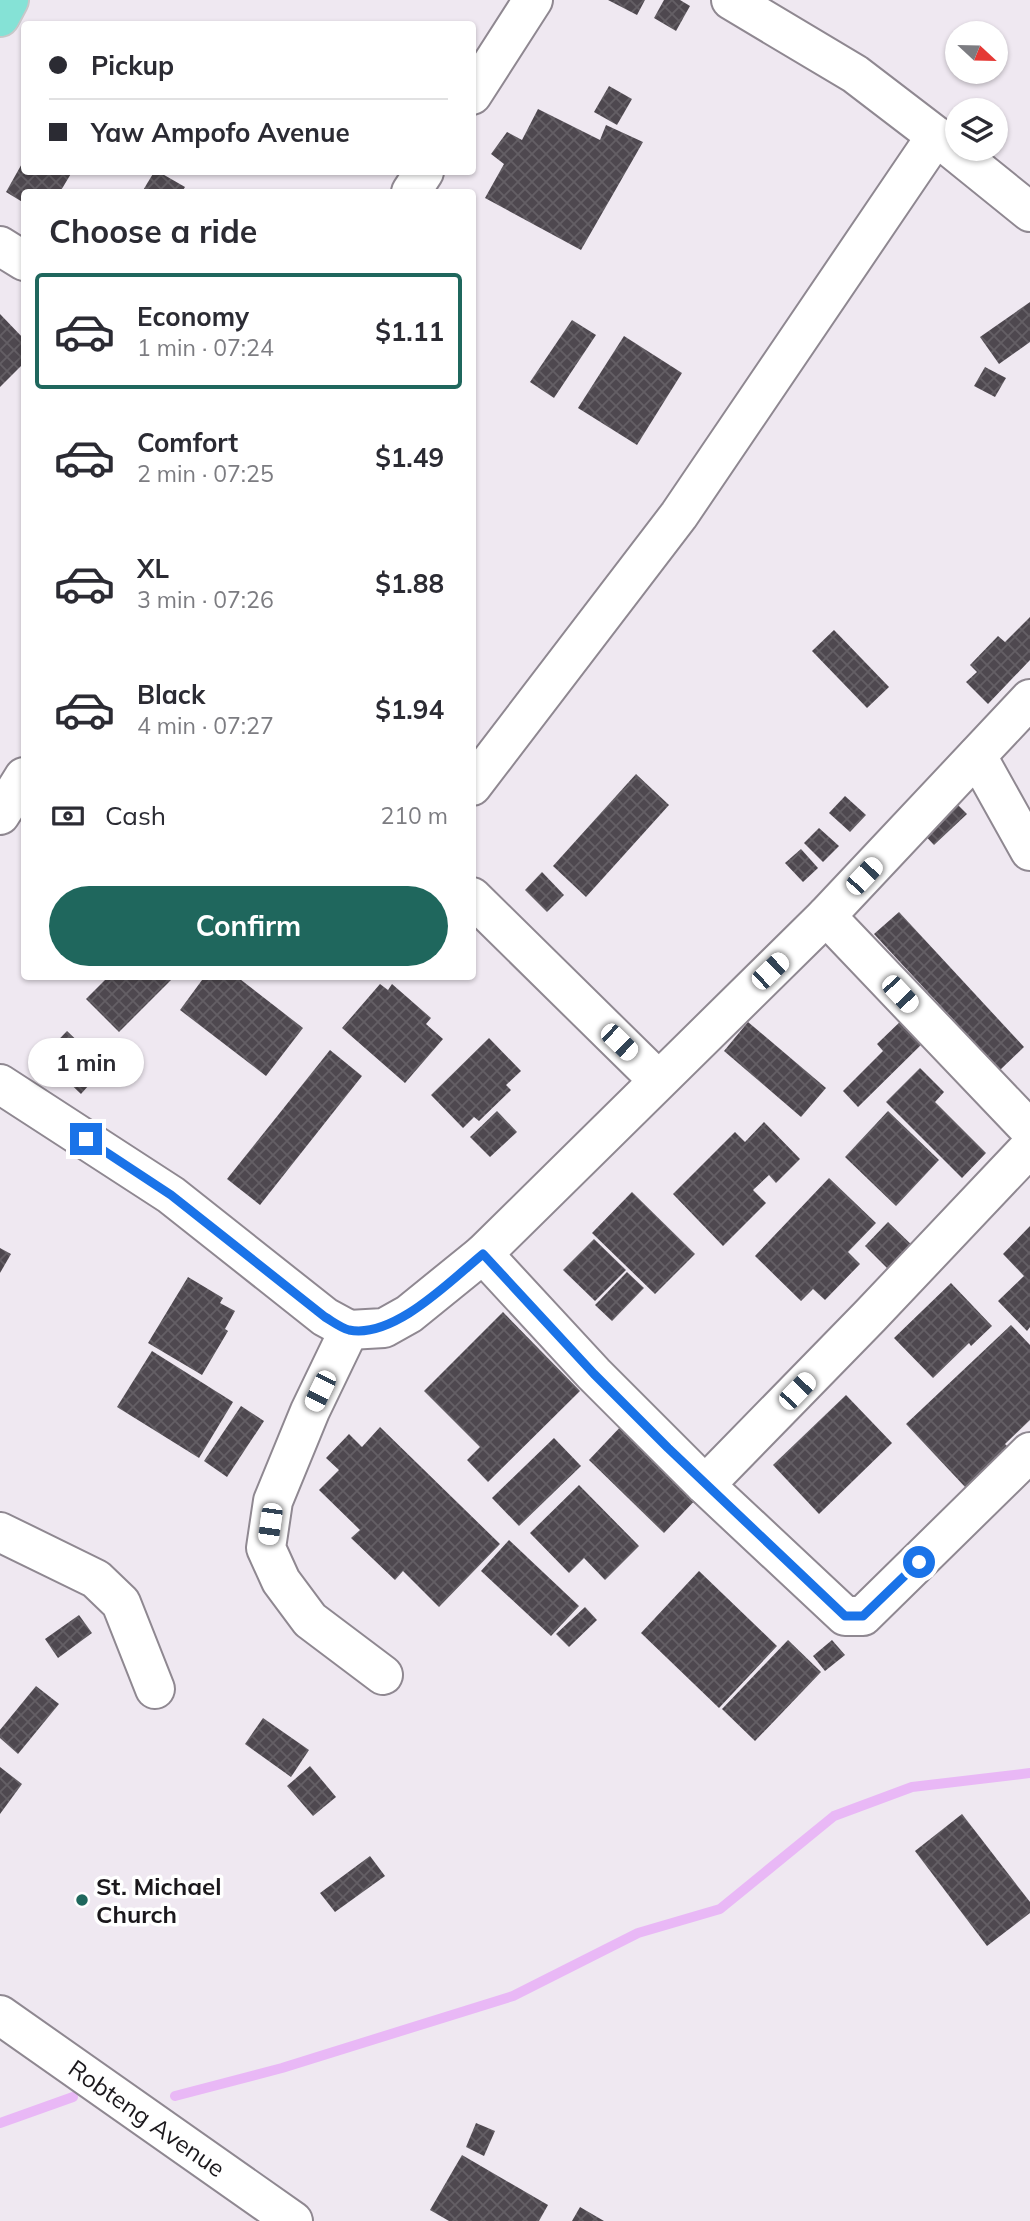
<!DOCTYPE html>
<meta charset="utf-8">
<style>
:root{--surface:#fff;--page:#f2f2f3;--text:#2b2b33;--muted:#7c7c81;--line:#e1e1e2;--accent:#1f675d}
body{margin:0;font-family:Mulish,sans-serif;background:var(--page);color:var(--text);height:100vh;display:flex;flex-direction:column;font-size:26px;white-space:nowrap}
*{box-sizing:border-box;margin:0}
p{font-size:23px;color:var(--muted)}
.icon{flex:none;width:38px;height:38px;fill:none;stroke:currentColor;stroke-width:2;stroke-linecap:round;stroke-linejoin:round}
.map{position:relative;flex:1;overflow:hidden}
.details{position:absolute;left:21px;top:189px;width:455px;height:791px;display:flex;flex-direction:column;background:var(--surface);border-radius:7px;box-shadow:0 2px 5px #0004}
.details>*{flex:none}
.banner{position:absolute;left:21px;top:21px;width:455px;height:154px;border-radius:7px;box-shadow:0 2px 5px #0004;display:grid;align-content:center;height:154px;padding:0 28px;background:var(--surface)}
.needle{width:46px;rotate:112deg}
.tools{position:absolute;left:945px;top:21px;display:grid;gap:14px}
.tools a{display:grid;place-items:center;width:63px;height:63px;border-radius:50%;background:var(--surface);box-shadow:0 2px 5px #0004;font-size:35px}
.end{position:absolute;width:32px;height:32px;margin:-16px;border:9px solid #1a73e8;background:#fff;box-shadow:0 0 0 4px #fff}
.from{border-radius:50%}
.bubble{position:absolute;height:49px;border-radius:24px;background:var(--surface);box-shadow:0 2px 5px #0004;font-size:23px;font-weight:700;line-height:49px;text-align:center}
.car{position:absolute;width:21px;height:42px;margin:-21px -10px;border-radius:9px;box-shadow:0 0 5px 2px #0007;background:linear-gradient(#fff 24%,#345 0 40%,#fff 0 76%,#345 0 86%,#fff 0)}
.banner b{display:flex;align-items:center;gap:24px;height:66px;font-size:26px}
.banner b+b{border-top:2px solid var(--line)}
.banner i{width:18px;height:18px;background:var(--text)}
ul{padding:0;list-style:none}
li{display:flex;align-items:center;gap:21px;height:116px;margin:0 14px 10px;padding:0 14px;border:4px solid transparent;border-radius:7px}
li div{flex:1}
li b{display:block;font-size:26px}
li em{font-style:normal;font-weight:700}
li.selected{border-color:var(--accent)}
li>.icon{width:63px;height:63px;stroke-width:1.5}
h2{padding:0 28px;font-size:32px;line-height:84px}
.pay{display:flex;align-items:center;gap:18px;height:77px;padding:0 28px;font-size:26px}
.pay p{margin-inline-start:auto}
.button{display:flex;gap:14px;margin-top:auto;padding:14px 28px}
.button a{flex:1;height:80px;border-radius:42px;background:var(--accent);color:#fff;font-size:28px;font-weight:700;line-height:80px;text-align:center}
.map>svg:first-child{display:block}
</style>
<div class="map">
<svg width="1030" height="2221" viewBox="0 0 1030 2221">
<defs>
<pattern id="building-cross-hatch" width="8" height="8" patternUnits="userSpaceOnUse" patternTransform="scale(1.75)"><rect width="8" height="8" fill="#4e484f"/><path d="M0 0l8 8M0 8l8-8" fill="none" stroke="#645f65"/></pattern>
</defs>
<rect width="100%" height="100%" fill="#efe8f1"/>
<g fill="none" stroke-linecap="round" stroke-linejoin="round">
<g stroke="#e9b8f6" stroke-width="10">
<path d="M175 2096 282 2068 513 1996 638 1933 720 1909 834 1816 912 1787 1030 1773"/>
<path d="M0 2123 73 2097"/>
</g>
</g>
<g fill="url(#building-cross-hatch)">
<path d="M608 0H645L637 15Z"/>
<path d="M664 0H680L690 6 676 31 654 18Z"/>
<path d="M609 86 632 99 617 125 594 112Z"/>
<path d="M538 109 600 140 606 125 643 142 581 250 485 198 504 164 491 154 507 132 522 140Z"/>
<path d="M24 160V172H72L60 192H24V203L6 192Z"/>
<path d="M154 172H159L185 187 182 192H142Z"/>
<path d="M1030 302V342L999 364 980 337Z"/>
<path d="M0 314 24 339V363L0 387Z"/>
<path d="M572 320 596 335 554 398 530 382Z"/>
<path d="M624 336 682 373 637 445 578 408Z"/>
<path d="M985 367 1006 378 995 397 974 386Z"/>
<path d="M1030 617V660L988 704 966 682 977 672 970 665 998 636 1005 642Z"/>
<path d="M834 630 889 687 867 708 812 651Z"/>
<path d="M636 774 669 805 586 897 553 866Z"/>
<path d="M845 796 866 815 850 832 829 813Z"/>
<path d="M950 797 967 814 934 845 918 828Z"/>
<path d="M819 828 839 846 823 862 804 843Z"/>
<path d="M801 849 818 868 803 882 785 863Z"/>
<path d="M542 872 564 895 547 912 525 890Z"/>
<path d="M899 912 1024 1047 1000 1070 874 934Z"/>
<path d="M109 976H175L119 1032 86 999Z"/>
<path d="M205 976H236L303 1028 266 1076 180 1010Z"/>
<path d="M380 984 388 990 392 984 431 1018 426 1024 443 1039 405 1083 342 1028Z"/>
<path d="M905 1017 927 1039 858 1107 843 1091 883 1051 877 1044Z"/>
<path d="M748 1022 826 1088 801 1117 724 1051Z"/>
<path d="M67 1031 105 1067 81 1094 42 1057Z"/>
<path d="M489 1038 521 1071 506 1085 511 1090 479 1121 474 1117 463 1128 431 1095Z"/>
<path d="M330 1050 362 1076 260 1205 227 1179Z"/>
<path d="M920 1068 944 1092 935 1102 986 1153 962 1178 886 1102Z"/>
<path d="M497 1111 517 1132 490 1157 470 1137Z"/>
<path d="M888 1111 939 1160 896 1206 845 1157Z"/>
<path d="M764 1122 800 1159 776 1183 769 1175 753 1190 766 1203 723 1246 673 1194 735 1132 745 1142Z"/>
<path d="M829 1178 876 1223 848 1252 860 1264 825 1300 813 1289 801 1301 755 1256Z"/>
<path d="M632 1192 695 1254 655 1294 592 1233Z"/>
<path d="M888 1222 917 1250 894 1275 865 1246Z"/>
<path d="M1030 1226V1327L1027 1331 998 1301 1024 1276 1003 1254Z"/>
<path d="M594 1239 626 1270 595 1301 563 1270Z"/>
<path d="M0 1248 11 1254 0 1273Z"/>
<path d="M627 1272 644 1288 612 1321 595 1305Z"/>
<path d="M188 1277 223 1298 220 1303 235 1311 225 1329 228 1331 202 1375 148 1343Z"/>
<path d="M951 1283 992 1326 971 1346 969 1343 933 1378 894 1338Z"/>
<path d="M503 1312 580 1391 488 1482 467 1460 480 1447 424 1391Z"/>
<path d="M1011 1325 1030 1345V1420L1005 1444 1009 1448 966 1488 906 1424Z"/>
<path d="M152 1351 233 1402 199 1458 117 1407Z"/>
<path d="M846 1395 892 1443 819 1514 773 1465Z"/>
<path d="M241 1406 264 1421 227 1477 204 1461Z"/>
<path d="M625 1422 700 1495 664 1533 589 1460Z"/>
<path d="M380 1427 500 1544 439 1607 403 1571 395 1580 351 1538 360 1530 319 1490 339 1470 326 1458 349 1434 362 1447Z"/>
<path d="M554 1438 581 1466 519 1526 492 1498Z"/>
<path d="M579 1485 639 1546 605 1580 584 1558 569 1573 530 1533Z"/>
<path d="M509 1540 579 1606 551 1636 481 1571Z"/>
<path d="M699 1571 777 1646 719 1708 641 1633Z"/>
<path d="M585 1607 597 1620 569 1647 556 1634Z"/>
<path d="M79 1615 92 1633 58 1658 45 1639Z"/>
<path d="M788 1640 821 1672 755 1741 722 1709Z"/>
<path d="M832 1640 845 1655 825 1671 813 1656Z"/>
<path d="M36 1686 59 1704 18 1754 0 1738V1730Z"/>
<path d="M263 1718 309 1750 291 1777 245 1744Z"/>
<path d="M310 1766 336 1797 313 1816 287 1786Z"/>
<path d="M0 1767 22 1784 0 1814Z"/>
<path d="M962 1814 1030 1902V1913L987 1946 915 1851Z"/>
<path d="M370 1856 385 1876 335 1912 320 1893Z"/>
<path d="M476 2123 495 2131 484 2156 466 2147Z"/>
<path d="M462 2155 548 2205 539 2221H449L430 2210Z"/>
<path d="M580 2207 604 2221H572Z"/>
</g>
<g fill="none" stroke-linecap="round" stroke-linejoin="round">
<g stroke="#8f8891" stroke-width="42">
<g id="minor">
<path d="M731 0 855 74 936 136 1030 212"/>
<path d="M472 95 533 0"/>
<path d="M411 192 424 172"/>
<path d="M0 246 24 261"/>
<path d="M977 756 1030 851"/>
<path d="M472 786 679 515 936 136"/>
<path d="M0 815 24 777"/>
<path d="M472 897 658 1080"/>
<path d="M826 916 1030 1130"/>
<path d="M0 1084 171 1195 325 1317 349 1330"/>
<path d="M483 1254 594 1374 705 1485 845 1616H863L1030 1452"/>
<path d="M349 1330 384 1328 409 1314 483 1254 826 916 1030 699"/>
<path d="M349 1330 310 1411 273 1501 266 1548 281 1581 310 1620 383 1675"/>
<path d="M705 1485 870 1316 1030 1147"/>
<path d="M0 1532 96 1579 121 1603 155 1689"/>
<path d="M0 2015 293 2221"/>
</g>
</g>
<g stroke="#c8c8c9" stroke-width="42">
<path id="major" d="M0 17 9 0"/>
</g>
<use href="#minor" stroke="#fff" stroke-width="38"/>
<use href="#major" stroke="#85e2d6" stroke-width="38"/>
</g>
<g fill="none" stroke-linecap="round" stroke-linejoin="round">
<path stroke="#1a73e8" stroke-width="9" d="M86 1139 171 1195 325 1317C332 1321 341 1328 349 1330 394 1339 450 1281 483 1254L594 1374 668 1448 845 1616H863L919 1562"/>
</g>
<circle fill="#1f675d" stroke="#fff" stroke-width="2.5" cx="82" cy="1900" r="7"/>
<g text-anchor="middle" dominant-baseline="central" stroke-width="7" stroke-linejoin="round" paint-order="stroke">
<g font-size="24" font-weight="bold" fill="#1b181c" stroke="#fff" text-anchor="start">
<text x="96" y="1886">St. Michael<tspan x="96" dy="28">Church</tspan></text>
</g>
<g font-size="24" fill="#1b181c" stroke="#fff">
<text transform="translate(147 2118) rotate(35)">Robteng Avenue</text>
</g>
</g>
</svg>
<div class="tools">
<a><svg class="needle" viewBox="-14 -14 28 28"><path d="M0-13l5 13h-10z" fill="#e53935"/><path d="M0 13l5-13h-10z" fill="#7c7c81"/></svg></a>
<a><svg class="icon" aria-label="layers" viewBox="0 0 24 24"><path d="M12 4l9 5-9 5-9-5zM3 14l9 5 9-5"/></svg></a>
</div>
<i class="end from" style="left:919px;top:1562px"></i>
<i class="end" style="left:86px;top:1139px"></i>
<div class="bubble" style="left:28px;top:1038px;width:116px">1 min</div>
<i class="car" style="left:864px;top:876px;rotate:43deg"></i>
<i class="car" style="left:770px;top:971px;rotate:46deg"></i>
<i class="car" style="left:900px;top:994px;rotate:137deg"></i>
<i class="car" style="left:619px;top:1042px;rotate:134deg"></i>
<i class="car" style="left:320px;top:1391px;rotate:206deg"></i>
<i class="car" style="left:797px;top:1391px;rotate:44deg"></i>
<i class="car" style="left:270px;top:1524px;rotate:188deg"></i>
<div class="banner">
<b><i class="from"></i>Pickup</b>
<b><i></i>Yaw Ampofo Avenue</b>
</div>
<section class="details">
<h2>Choose a ride</h2>
<ul>
<li class="selected"><svg class="icon" aria-label="car" viewBox="0 0 24 24"><path d="M5 17H2v-5l4-1 3-4h7l3 4 3 1v5h-3M9 17h6M6 11h13"/><circle cx="7" cy="17" r="2"/><circle cx="17" cy="17" r="2"/></svg><div><b>Economy</b><p>1 min · 07:24</p></div><em>$1.11</em></li>
<li><svg class="icon" aria-label="car" viewBox="0 0 24 24"><path d="M5 17H2v-5l4-1 3-4h7l3 4 3 1v5h-3M9 17h6M6 11h13"/><circle cx="7" cy="17" r="2"/><circle cx="17" cy="17" r="2"/></svg><div><b>Comfort</b><p>2 min · 07:25</p></div><em>$1.49</em></li>
<li><svg class="icon" aria-label="car" viewBox="0 0 24 24"><path d="M5 17H2v-5l4-1 3-4h7l3 4 3 1v5h-3M9 17h6M6 11h13"/><circle cx="7" cy="17" r="2"/><circle cx="17" cy="17" r="2"/></svg><div><b>XL</b><p>3 min · 07:26</p></div><em>$1.88</em></li>
<li><svg class="icon" aria-label="car" viewBox="0 0 24 24"><path d="M5 17H2v-5l4-1 3-4h7l3 4 3 1v5h-3M9 17h6M6 11h13"/><circle cx="7" cy="17" r="2"/><circle cx="17" cy="17" r="2"/></svg><div><b>Black</b><p>4 min · 07:27</p></div><em>$1.94</em></li>
</ul>
<div class="pay"><svg class="icon" aria-label="cash" viewBox="0 0 24 24"><path d="M3 7h18v10H3z"/><circle cx="12" cy="12" r="2"/></svg>Cash<p>210 m</p></div>
<div class="button"><a>Confirm</a></div>
</section>
</div>
